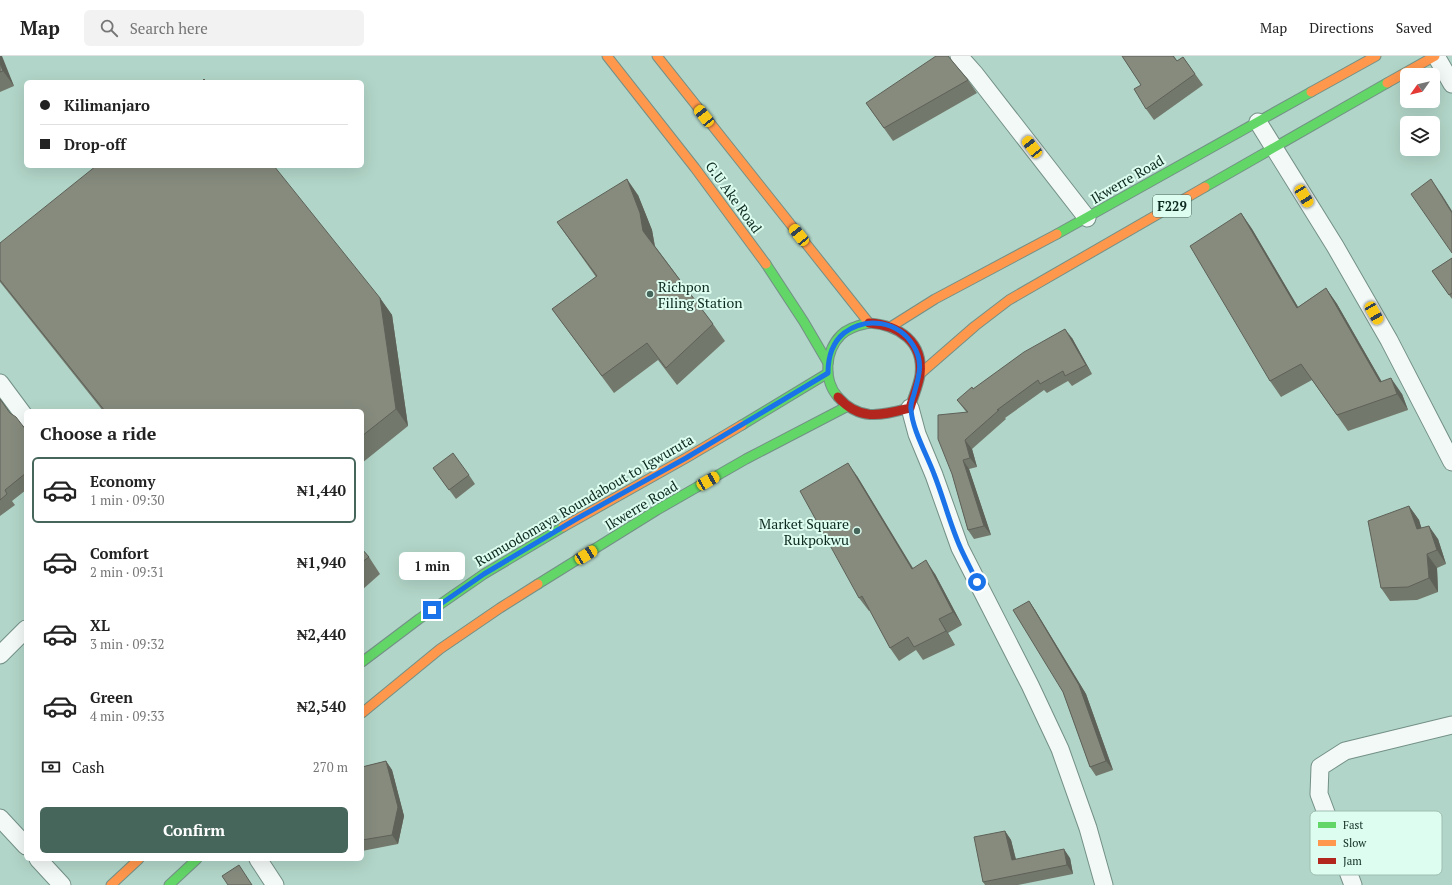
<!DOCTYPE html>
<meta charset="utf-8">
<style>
:root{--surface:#fff;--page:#f2f2f2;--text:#222;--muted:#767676;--line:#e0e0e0;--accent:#47665b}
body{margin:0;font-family:"PT Serif",serif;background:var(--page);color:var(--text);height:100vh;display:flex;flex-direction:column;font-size:15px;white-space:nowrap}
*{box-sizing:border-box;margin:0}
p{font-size:13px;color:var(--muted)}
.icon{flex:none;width:22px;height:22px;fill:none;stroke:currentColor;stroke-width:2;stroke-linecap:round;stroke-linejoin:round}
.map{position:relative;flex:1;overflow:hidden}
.drawer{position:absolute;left:24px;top:353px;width:340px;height:452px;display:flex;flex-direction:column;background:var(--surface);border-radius:6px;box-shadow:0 4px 16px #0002}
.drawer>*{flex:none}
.hud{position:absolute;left:24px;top:24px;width:340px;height:88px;border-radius:6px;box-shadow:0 4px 16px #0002;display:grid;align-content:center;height:88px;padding:0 16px;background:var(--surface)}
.needle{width:26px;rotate:236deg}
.buttons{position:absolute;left:1400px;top:12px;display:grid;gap:8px}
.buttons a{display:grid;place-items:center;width:40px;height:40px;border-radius:6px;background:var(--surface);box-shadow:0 4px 16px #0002;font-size:20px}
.end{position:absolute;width:18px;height:18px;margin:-9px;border:5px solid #1a73e8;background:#fff;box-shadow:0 0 0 2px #fff}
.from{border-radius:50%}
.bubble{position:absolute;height:28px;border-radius:6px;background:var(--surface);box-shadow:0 4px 16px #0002;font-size:13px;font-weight:700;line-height:28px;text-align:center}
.car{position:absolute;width:12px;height:24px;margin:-12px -6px;border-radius:5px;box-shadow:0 0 3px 1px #0007;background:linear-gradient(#f5c518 24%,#345 0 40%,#f5c518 0 76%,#345 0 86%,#f5c518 0)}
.hud b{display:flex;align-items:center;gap:14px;height:38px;font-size:15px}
.hud b+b{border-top:1px solid var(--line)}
.hud i{width:10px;height:10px;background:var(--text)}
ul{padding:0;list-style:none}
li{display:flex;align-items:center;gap:12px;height:66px;margin:0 8px 6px;padding:0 8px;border:2px solid transparent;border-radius:6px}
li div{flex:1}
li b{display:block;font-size:15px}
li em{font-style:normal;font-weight:700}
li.on{border-color:var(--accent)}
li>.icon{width:36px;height:36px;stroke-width:1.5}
h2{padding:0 16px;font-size:18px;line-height:48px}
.pay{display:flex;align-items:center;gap:10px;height:44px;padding:0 16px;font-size:15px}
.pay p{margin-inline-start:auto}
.button{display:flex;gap:8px;margin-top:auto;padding:8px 16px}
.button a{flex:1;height:46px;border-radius:6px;background:var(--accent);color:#fff;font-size:16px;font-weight:700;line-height:46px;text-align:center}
header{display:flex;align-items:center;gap:24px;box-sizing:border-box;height:56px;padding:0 20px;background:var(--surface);border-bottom:1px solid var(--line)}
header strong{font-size:19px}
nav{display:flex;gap:22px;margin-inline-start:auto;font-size:14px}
.search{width:280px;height:36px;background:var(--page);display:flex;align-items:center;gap:10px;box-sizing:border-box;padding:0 14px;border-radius:6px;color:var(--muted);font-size:15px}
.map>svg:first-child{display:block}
</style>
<header>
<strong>Map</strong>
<div class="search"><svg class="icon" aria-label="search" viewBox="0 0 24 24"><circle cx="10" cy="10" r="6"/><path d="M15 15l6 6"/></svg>Search here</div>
<nav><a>Map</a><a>Directions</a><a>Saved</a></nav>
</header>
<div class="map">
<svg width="1452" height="829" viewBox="0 0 1452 829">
<rect width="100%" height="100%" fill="#b1d5c8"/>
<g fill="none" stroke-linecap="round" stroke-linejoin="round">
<g stroke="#739086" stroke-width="19">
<g id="street">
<path d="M959 0 975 18 1087 162"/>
<path d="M1436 0 1452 28"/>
<path d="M1258 66 1335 190 1389 284 1452 406"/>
<path d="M0 327 26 362"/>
<path d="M910 352 917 378 934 419 960 492 1030 629 1060 693 1088 772 1104 829"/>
<path d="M0 599 26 573"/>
<path d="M0 762 26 790"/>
<path d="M38 803 62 829"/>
<path d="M258 803 275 829"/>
<path d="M1353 829 1319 738 1320 711 1345 695 1452 669"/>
</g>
</g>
<g stroke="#739086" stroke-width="11">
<g id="fast">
<path d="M1205 131 1387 27"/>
<path d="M1057 178 1311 36"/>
<path d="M766 208 804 266 828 307"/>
<path d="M838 341C823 324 825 295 841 279 848 272 859 269 869 267"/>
<path d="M742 369 828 317"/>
<path d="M538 528 657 454 746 403 846 351"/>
<path d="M362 606 419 563 484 518 563 471"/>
<path d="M169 829 197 803"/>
</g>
</g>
<g stroke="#739086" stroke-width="11">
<g id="slow">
<path d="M607 0 695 112 766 208"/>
<path d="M657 0 869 267"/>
<path d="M1387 27 1435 0"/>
<path d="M1311 36 1376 0"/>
<path d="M892 270 935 243 1057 178"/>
<path d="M921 317 975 270 1009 244 1205 131"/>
<path d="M563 471 686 402 742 369"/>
<path d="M362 657 440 593 500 552 538 528"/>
<path d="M111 829 139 803"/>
</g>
</g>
<g stroke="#739086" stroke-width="11">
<path id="jam" d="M838 341C860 366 882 359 910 352 913 341 918 331 920 319 924 286 899 269 869 267"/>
</g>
<use href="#street" stroke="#f3f9f7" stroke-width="17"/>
<use href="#fast" stroke="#63d668" stroke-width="9"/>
<use href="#slow" stroke="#ff974d" stroke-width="9"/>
<use href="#jam" stroke="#b3261e" stroke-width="9"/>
</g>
<g fill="#73786c">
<path d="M0 0 14 30 0 36Z"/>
<path d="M1122 0H1174L1177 5 1183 1 1203 29 1154 64 1146 53 1141 29Z"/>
<path d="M968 24 977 37 893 85 866 47Z"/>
<path d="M638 139 652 174 655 190 713 268 725 285 677 329 658 304 614 337 552 253 596 221 557 166Z"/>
<path d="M1241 157 1252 173 1298 251 1326 232 1337 248 1382 326 1402 338 1408 354 1348 375 1312 324 1281 341 1270 325Z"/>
<path d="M0 187 380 242 392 259 408 370 362 407V355H103L0 226Z"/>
<path d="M1452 202V243L1432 215Z"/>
<path d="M1072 282 1092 318 1072 330 1068 325 1047 337 1044 334 1005 362 1006 363 972 393 977 411 969 413 991 479 974 483 968 474 952 418 967 357 957 344 973 333Z"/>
<path d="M0 343 10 357 26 374V434L12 445 15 449 0 460Z"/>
<path d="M433 412 469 419 475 428 456 443Z"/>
<path d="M857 420 913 512 935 518 962 569 948 577 955 589 923 604 916 594 899 605 890 592 870 554 869 555 859 542Z"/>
<path d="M1409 450 1419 464 1421 472 1438 483 1446 508 1437 512 1438 536 1417 544 1390 545 1381 532Z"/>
<path d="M362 493 369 501 380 518 362 534Z"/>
<path d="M1029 545 1035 554 1086 638 1113 714 1096 720 1090 711 1063 636Z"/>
<path d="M386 705 392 714 404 760 398 788 362 795V711Z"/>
<path d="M1005 775 1011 784 1016 803 1070 802 1073 818 1018 829H985L983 826Z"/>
</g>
<g fill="#5e6158">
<path d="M0 0H2L14 30 3 15 0 7Z"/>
<path d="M627 123 638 139 652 174 655 192 643 175Z"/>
<path d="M1431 123 1442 139 1452 155V157Z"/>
<path d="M1241 157 1252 173 1308 268 1297 252Z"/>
<path d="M1326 232 1337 248 1391 342 1380 326Z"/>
<path d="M380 242 392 259 408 370 396 353Z"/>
<path d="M1065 273 1072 282 1092 318 1086 309Z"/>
<path d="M1391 322 1402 338 1408 354 1397 338Z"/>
<path d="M965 384 972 393 977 411 970 402Z"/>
<path d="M963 404 969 413 991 479 984 470Z"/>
<path d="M848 407 857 420 921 526 912 513Z"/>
<path d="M1409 450 1419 464 1426 486 1417 473Z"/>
<path d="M1429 470 1438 483 1446 508 1437 494Z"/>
<path d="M1427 498 1437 512 1438 536 1429 522Z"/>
<path d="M926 504 935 518 962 569 953 556Z"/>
<path d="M1029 545 1035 554 1086 638 1113 714 1106 705Z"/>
<path d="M939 563 948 577 955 589 946 575Z"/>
<path d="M386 705 392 714 404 760 398 788 392 779Z"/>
<path d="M1005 775 1011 784 1018 813 1012 804Z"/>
<path d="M1064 793 1070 802 1073 818 1067 809Z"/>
</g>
<g fill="#868b7e" stroke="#5e6158">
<path d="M936 0H948L968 24 884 72 866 47Z"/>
<path d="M1122 0H1173L1177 5 1183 1 1195 18 1146 53 1134 33 1141 29Z"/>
<path d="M0 7 3 15 0 16Z"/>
<path d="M204 23 207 26H201Z"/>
<path d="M96 110H274L380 242 396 353 362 380V355H105L0 224V187Z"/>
<path d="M627 123 640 157 643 175 713 268 666 312 647 287 602 320 552 253 597 220 557 166Z"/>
<path d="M1431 123 1452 157V197L1411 138Z"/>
<path d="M1241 157 1297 252 1326 232 1380 326 1391 322 1397 338 1337 359 1301 308 1270 325 1190 190Z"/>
<path d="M1452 202V237L1449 239 1432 215Z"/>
<path d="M1065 273 1086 309 1065 320 1063 315 1040 328 1038 324 997 354H999L965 384 970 402 963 404 984 470 968 474 952 418 938 383V359L968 356 957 344 972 331 973 333 1024 296Z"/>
<path d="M0 343 10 357 16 361 26 374V417L5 434 7 438 0 444Z"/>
<path d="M453 397 469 419 449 434 433 412Z"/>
<path d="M848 407 912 513 926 504 953 556 939 563 946 575 914 591 908 581 890 592 862 540 859 542 800 435Z"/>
<path d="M1409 450 1417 473 1429 470 1437 494 1427 498 1429 522 1408 531 1381 532 1368 465Z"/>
<path d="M362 493 369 501 362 506Z"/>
<path d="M1029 545 1079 629 1106 705 1090 711 1063 636 1013 554Z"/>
<path d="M386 705 398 751 392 779 362 784V711Z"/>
<path d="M1005 775 1012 804 1064 793 1067 809 983 826 974 781Z"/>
<path d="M239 809 252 829H228L222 820Z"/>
</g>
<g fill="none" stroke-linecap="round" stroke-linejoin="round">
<path stroke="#1a73e8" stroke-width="5" d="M432 554 484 518 578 462 686 402 828 317C828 302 832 287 844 277 866 260 898 265 913 289 924 306 919 320 914 338 913 342 910 348 911 353 912 373 927 399 934 418 944 443 950 469 961 493 966 504 972 515 977 526"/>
</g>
<g fill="#47665b" stroke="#ddfdf0" stroke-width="1.5">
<circle cx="650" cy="238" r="4"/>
<circle cx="857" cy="475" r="4"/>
</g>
<g text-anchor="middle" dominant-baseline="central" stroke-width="4" stroke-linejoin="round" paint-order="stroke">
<rect fill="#ddfdf0" stroke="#4c695e" stroke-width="1" x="1153" y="139" width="38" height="22" rx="3"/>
<g font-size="13" font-weight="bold" fill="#0e2a20">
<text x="1172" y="150">F229</text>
</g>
<g font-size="14" fill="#0e2a20" stroke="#ddfdf0">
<text transform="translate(1127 123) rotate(-30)">Ikwerre Road</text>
<text transform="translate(734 141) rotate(54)">G.U Ake Road</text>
<text transform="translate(584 444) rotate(-30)">Rumuodomaya Roundabout to Igwuruta</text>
<text transform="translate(641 449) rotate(-31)">Ikwerre Road</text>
</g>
<g font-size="14" fill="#0e2a20" stroke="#ddfdf0" text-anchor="start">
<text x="658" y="230">Richpon<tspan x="658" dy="16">Filing Station</tspan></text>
<text x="849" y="467" text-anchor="end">Market Square<tspan x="849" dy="16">Rukpokwu</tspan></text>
</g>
</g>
<rect x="1310" y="755" width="132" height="64" rx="6" fill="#ddfdf0" stroke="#9fbeb2" stroke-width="1"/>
<rect x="1318" y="766" width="18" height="6" fill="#63d668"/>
<rect x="1318" y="784" width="18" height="6" fill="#ff974d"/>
<rect x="1318" y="802" width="18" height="6" fill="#b3261e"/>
<g font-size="11" fill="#0e2a20">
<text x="1343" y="773">Fast</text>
<text x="1343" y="791">Slow</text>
<text x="1343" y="809">Jam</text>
</g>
</svg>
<div class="buttons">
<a><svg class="needle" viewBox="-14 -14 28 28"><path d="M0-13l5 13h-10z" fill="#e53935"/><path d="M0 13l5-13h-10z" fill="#767676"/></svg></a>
<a><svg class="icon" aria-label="layers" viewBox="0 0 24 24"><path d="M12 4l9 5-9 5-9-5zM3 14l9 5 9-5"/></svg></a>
</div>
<i class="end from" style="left:977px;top:526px"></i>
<i class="end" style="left:432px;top:554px"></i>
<div class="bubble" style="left:399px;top:496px;width:66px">1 min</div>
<i class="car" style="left:704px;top:60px;rotate:322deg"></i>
<i class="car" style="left:1032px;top:91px;rotate:322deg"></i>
<i class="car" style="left:1304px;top:140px;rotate:148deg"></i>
<i class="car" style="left:799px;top:179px;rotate:321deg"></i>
<i class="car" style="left:1374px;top:257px;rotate:150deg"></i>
<i class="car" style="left:708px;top:425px;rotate:60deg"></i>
<i class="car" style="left:586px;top:499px;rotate:58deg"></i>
<div class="hud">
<b><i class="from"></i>Kilimanjaro</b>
<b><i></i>Drop-off</b>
</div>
<section class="drawer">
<h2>Choose a ride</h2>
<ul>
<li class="on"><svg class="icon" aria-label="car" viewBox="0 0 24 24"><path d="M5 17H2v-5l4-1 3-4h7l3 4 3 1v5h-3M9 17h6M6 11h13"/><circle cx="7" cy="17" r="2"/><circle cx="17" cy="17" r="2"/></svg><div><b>Economy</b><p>1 min · 09:30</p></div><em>₦1,440</em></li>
<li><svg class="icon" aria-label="car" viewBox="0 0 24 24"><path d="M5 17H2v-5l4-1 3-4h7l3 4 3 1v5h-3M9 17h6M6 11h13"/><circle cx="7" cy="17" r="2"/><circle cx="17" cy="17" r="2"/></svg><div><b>Comfort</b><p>2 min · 09:31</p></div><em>₦1,940</em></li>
<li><svg class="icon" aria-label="car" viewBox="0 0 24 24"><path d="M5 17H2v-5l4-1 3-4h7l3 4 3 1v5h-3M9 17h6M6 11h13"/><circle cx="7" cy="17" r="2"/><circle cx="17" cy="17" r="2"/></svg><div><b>XL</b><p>3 min · 09:32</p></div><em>₦2,440</em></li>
<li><svg class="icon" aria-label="car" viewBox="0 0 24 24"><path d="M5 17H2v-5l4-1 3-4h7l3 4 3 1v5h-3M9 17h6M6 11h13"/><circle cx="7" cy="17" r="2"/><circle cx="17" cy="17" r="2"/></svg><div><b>Green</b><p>4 min · 09:33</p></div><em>₦2,540</em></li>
</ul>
<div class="pay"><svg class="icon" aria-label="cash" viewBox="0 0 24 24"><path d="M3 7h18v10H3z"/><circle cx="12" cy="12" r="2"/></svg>Cash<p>270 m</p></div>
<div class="button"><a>Confirm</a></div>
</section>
</div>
